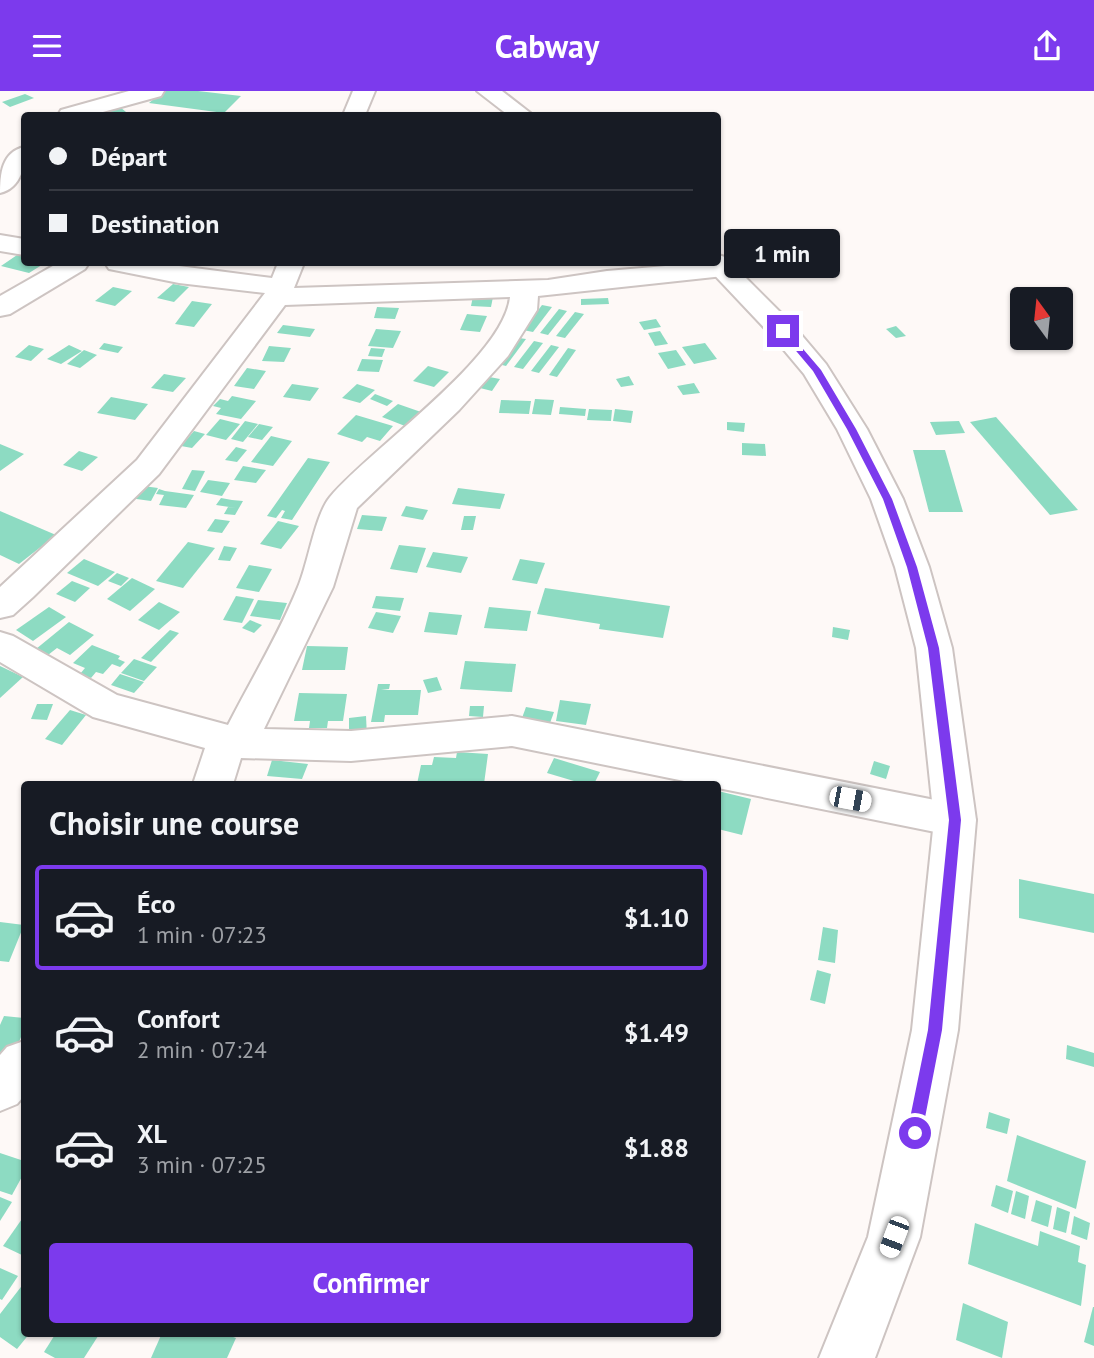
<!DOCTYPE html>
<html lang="fr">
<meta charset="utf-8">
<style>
:root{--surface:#171b24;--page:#20242c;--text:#f1f3f6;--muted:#9ea1a6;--line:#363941;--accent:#7c3aed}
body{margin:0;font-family:"PT Sans",sans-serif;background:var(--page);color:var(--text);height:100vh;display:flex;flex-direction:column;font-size:26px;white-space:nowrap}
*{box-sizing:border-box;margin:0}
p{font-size:23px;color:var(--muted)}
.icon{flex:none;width:38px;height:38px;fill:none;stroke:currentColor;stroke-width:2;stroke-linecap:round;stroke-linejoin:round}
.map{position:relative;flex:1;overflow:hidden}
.drawer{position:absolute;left:21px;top:690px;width:700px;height:556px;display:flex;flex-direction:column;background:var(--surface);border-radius:7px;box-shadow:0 2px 5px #0004}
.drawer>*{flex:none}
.top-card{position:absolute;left:21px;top:21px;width:700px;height:154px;border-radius:7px;box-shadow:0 2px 5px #0004;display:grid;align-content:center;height:154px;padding:0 28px;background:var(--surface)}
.needle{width:46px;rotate:345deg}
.controls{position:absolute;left:1010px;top:196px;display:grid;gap:14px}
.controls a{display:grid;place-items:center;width:63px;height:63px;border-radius:7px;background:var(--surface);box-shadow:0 2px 5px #0004;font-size:35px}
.end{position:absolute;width:32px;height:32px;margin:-16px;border:9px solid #7c3aed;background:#fff;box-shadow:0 0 0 4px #fff}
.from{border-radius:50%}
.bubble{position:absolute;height:49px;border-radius:7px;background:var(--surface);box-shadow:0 2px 5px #0004;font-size:23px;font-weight:700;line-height:49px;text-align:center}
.car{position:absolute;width:21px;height:42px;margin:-21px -10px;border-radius:9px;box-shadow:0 0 5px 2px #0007;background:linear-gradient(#fff 24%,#345 0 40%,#fff 0 76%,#345 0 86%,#fff 0)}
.top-card b{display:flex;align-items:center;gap:24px;height:66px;font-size:26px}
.top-card b+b{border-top:2px solid var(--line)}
.top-card i{width:18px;height:18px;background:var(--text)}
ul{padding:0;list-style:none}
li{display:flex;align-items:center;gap:21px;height:105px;margin:0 14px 10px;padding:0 14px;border:4px solid transparent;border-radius:7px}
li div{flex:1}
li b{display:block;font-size:26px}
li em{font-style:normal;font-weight:700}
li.selected{border-color:var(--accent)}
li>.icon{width:63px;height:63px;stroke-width:1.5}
h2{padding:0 28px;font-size:32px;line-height:84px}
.button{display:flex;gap:14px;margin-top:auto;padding:14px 28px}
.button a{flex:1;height:80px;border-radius:7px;background:var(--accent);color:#fff;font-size:28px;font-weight:700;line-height:80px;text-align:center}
header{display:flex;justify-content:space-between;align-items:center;height:91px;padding:0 28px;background:var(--accent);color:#fff;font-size:32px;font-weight:700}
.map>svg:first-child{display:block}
</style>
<header><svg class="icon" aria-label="menu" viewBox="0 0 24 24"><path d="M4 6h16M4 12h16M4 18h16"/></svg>Cabway<svg class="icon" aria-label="share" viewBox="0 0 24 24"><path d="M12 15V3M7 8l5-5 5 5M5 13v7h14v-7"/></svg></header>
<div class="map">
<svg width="1094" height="1267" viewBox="0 0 1094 1267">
<rect width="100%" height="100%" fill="#fef9f7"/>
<g fill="#8ddbc2">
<path d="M163 0H198L241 5 224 22 149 12Z"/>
<path d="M25 3 34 7 10 16 2 11Z"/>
<path d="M120 16 126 21 111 24H89Z"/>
<path d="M20 162 24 163V172H45L29 182 1 175Z"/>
<path d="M173 193 189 196 174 211 157 207Z"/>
<path d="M113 196 132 200 115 215 95 210Z"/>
<path d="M473 205 493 206 491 216 471 215Z"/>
<path d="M608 207 609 213 581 214V208Z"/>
<path d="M192 210 212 213 194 236 175 233Z"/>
<path d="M542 214 552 216 533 241 523 239Z"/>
<path d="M377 216 399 217 395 228 374 227Z"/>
<path d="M559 218 567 220 548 244 540 242Z"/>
<path d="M575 221 584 223 565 247 556 245Z"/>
<path d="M467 223 487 225 480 241 460 239Z"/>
<path d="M656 228 661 236 644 239 639 231Z"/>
<path d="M283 234 315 238 310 246 277 242Z"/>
<path d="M896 235 906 245 896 247 886 238Z"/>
<path d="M376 238 401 240 393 257 368 255Z"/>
<path d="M660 240 668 253 655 255 648 242Z"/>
<path d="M519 247 526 248 506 275 498 273Z"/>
<path d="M534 250 543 252 523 278 514 276Z"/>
<path d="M104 252 123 256 118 262 99 258Z"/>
<path d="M705 252 717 268 694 273 682 256Z"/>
<path d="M29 254 44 258 31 270 15 266Z"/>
<path d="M69 254 82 260 61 273 47 268Z"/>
<path d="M551 254 559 256 539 282 531 280Z"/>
<path d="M269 255 291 257 284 271 262 270Z"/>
<path d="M371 257 385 258 382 266 368 265Z"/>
<path d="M568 257 576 259 557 286 549 284Z"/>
<path d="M84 259 97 264 80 277 67 273Z"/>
<path d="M676 259 686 274 668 278 658 262Z"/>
<path d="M362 268 383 269 379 281 357 280Z"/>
<path d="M428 275 449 281 434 296 413 290Z"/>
<path d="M247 277 266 280 254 298 234 295Z"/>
<path d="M164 283 186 287 173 301 151 297Z"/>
<path d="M484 285 500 288 492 300 476 296Z"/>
<path d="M629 285 634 294 621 296 616 288Z"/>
<path d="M694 292 700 302 683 304 677 295Z"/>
<path d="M292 293 319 297 310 310 283 306Z"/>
<path d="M357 293 375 299 360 312 342 307Z"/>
<path d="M375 303 393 310 387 315 370 308Z"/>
<path d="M232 305 256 310 241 328 216 323 221 317 213 315 220 308 228 310Z"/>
<path d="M111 306 148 313 135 329 97 322Z"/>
<path d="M535 308 554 309 551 324 532 323Z"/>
<path d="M501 309 531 310 529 323 499 322Z"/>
<path d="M398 313 421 321 405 335 382 326Z"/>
<path d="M560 316 586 318 585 325 559 323Z"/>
<path d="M589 318 612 319 611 330 587 329Z"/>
<path d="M615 318 633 320 631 332 613 330Z"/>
<path d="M356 324 393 335 380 350 367 346 362 351 337 343Z"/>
<path d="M996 326 1078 419 1050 424 970 331Z"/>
<path d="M220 328 240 333 226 349 206 344Z"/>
<path d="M245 330 258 333 243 351 231 348Z"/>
<path d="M959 330 965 342 936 344 930 331Z"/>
<path d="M727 331 745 332 744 341 727 339Z"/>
<path d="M259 333 273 336 262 349 248 346Z"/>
<path d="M194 340 205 343 192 357 181 355Z"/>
<path d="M271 345 292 350 273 375 251 371Z"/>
<path d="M742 352 765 353 766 365 742 364Z"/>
<path d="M0 353 24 363 0 380Z"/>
<path d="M236 356 247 359 237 371 225 369Z"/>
<path d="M913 359H945L963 421H929Z"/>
<path d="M79 360 98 366 82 380 63 374Z"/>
<path d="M308 367 330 371 292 429 281 427 285 420 282 419 276 427 267 425Z"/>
<path d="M243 375 266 379 256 392 234 389Z"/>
<path d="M192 379 205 380 195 400 182 398Z"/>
<path d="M208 389 230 392 222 405 200 401Z"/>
<path d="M136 394 158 397 151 410 129 407Z"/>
<path d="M458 397 505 403 500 418 452 413Z"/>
<path d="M159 398 165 400 194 404 186 417 159 414 164 404 156 403Z"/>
<path d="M221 407 232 409 243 410 235 424 224 423 228 416 236 417 216 414Z"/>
<path d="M406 415 428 419 423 429 401 425Z"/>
<path d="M0 420 56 444 19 473 0 464Z"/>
<path d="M362 424 387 426 382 440 357 438Z"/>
<path d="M464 425H476L473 439H461Z"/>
<path d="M215 428 230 430 222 442 207 440Z"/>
<path d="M278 430 299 435 281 458 260 453Z"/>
<path d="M188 451 215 457 183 497 156 490Z"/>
<path d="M399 454 426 457 417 482 390 478Z"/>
<path d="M224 455 237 457 230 470 218 469Z"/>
<path d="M433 461 468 466 461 482 426 476Z"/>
<path d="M84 468 115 481 98 495 67 482Z"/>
<path d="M520 468 545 472 537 493 512 489Z"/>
<path d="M249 474 272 478 259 501 236 497Z"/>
<path d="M117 482 129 487 121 495 108 490Z"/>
<path d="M132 487 155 498 130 520 107 508Z"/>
<path d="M72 490 90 497 75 511 56 503Z"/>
<path d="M545 497 670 515 663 547 599 538 600 533 537 523Z"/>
<path d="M236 505 254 508 242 532 223 529Z"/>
<path d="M376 505 404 507 400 520 372 517Z"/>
<path d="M258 509 287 512 280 529 250 525Z"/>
<path d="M159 511 180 521 159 539 138 529Z"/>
<path d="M49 516 66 526 33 550 16 539Z"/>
<path d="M489 516 531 520 527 540 484 537Z"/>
<path d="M376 521 401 525 393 542 368 537Z"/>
<path d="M429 521 462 524 457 544 424 541Z"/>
<path d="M250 529 262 534 254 542 242 537Z"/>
<path d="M69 531 94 544 70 564 57 557 48 564 36 558Z"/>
<path d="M833 536 850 539 848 549 832 546Z"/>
<path d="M170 539 179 542 151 571 141 567Z"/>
<path d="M92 554 120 565 118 568 125 571 120 576 112 573 103 583 96 581 91 587 80 583 85 577 73 572Z"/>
<path d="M307 555 348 556 345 579H302Z"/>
<path d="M134 568 157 576 144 590 121 582Z"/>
<path d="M465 570 516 573 512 601 460 598Z"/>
<path d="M0 575 23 586 0 607Z"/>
<path d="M120 583 144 591 134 602 111 594Z"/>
<path d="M437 586 442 599 428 602 423 589Z"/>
<path d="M378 593H390L389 598 381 599H421L418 624H385L384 631H371Z"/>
<path d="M299 602 347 603 343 630H328L327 637H309L310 630H294Z"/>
<path d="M560 609 591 613 586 634 556 630Z"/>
<path d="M37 613H53L47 629 31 628Z"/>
<path d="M470 615H484L483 626 469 625Z"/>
<path d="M526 616 554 621 550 632 522 627Z"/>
<path d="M70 619 86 624 62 654 45 648Z"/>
<path d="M366 625 367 646 349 647V627Z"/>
<path d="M457 661 488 663 484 693H417L421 674H432L434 666 456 667Z"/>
<path d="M554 667 600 681 594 693H584L547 682Z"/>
<path d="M272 669 308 673 302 688 267 685Z"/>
<path d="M874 670 890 675 886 688 870 683Z"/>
<path d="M718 700 751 708 742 744 718 738Z"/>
<path d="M1019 788 1094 803V842L1019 827Z"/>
<path d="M0 831 24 834 9 871 0 870Z"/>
<path d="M823 836 838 839 835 872 818 869Z"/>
<path d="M817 879 831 883 825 913 810 909Z"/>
<path d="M4 925 24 927V939L10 972 0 971V934Z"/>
<path d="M1067 954 1094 962V976L1066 968Z"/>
<path d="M989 1021 1010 1028 1007 1043 986 1037Z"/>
<path d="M1017 1044 1086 1070 1076 1118 1007 1090Z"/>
<path d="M0 1062 24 1070V1082L12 1104 0 1100Z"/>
<path d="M996 1094 1013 1100 1008 1122 991 1115Z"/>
<path d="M1016 1100 1029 1105 1025 1128 1011 1123Z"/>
<path d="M0 1106 12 1111 0 1130Z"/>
<path d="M1036 1109 1052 1115 1048 1136 1031 1130Z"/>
<path d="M1057 1116 1070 1121 1066 1142 1053 1138Z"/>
<path d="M24 1125V1165L3 1155Z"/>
<path d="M1074 1125 1090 1132 1087 1149 1071 1143Z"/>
<path d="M975 1132 1038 1155 1040 1140 1080 1155 1078 1171 1086 1174 1081 1215 968 1173Z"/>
<path d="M0 1177 18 1185 2 1209 0 1208Z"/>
<path d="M24 1192V1242H30L17 1258 0 1246V1223Z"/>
<path d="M963 1212 1008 1231 1002 1267 956 1249Z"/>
<path d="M1093 1216H1094V1255L1084 1251Z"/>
<path d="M56 1242H100L84 1267H55L44 1261Z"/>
<path d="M162 1242H222L236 1247 227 1267H151Z"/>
</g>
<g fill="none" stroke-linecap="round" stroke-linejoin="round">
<g stroke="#cdc4c2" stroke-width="4">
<g id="minor">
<path d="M129 0H164L161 5 92 24H58L61 19Z"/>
<path d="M353 0H375L365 24H343Z"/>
<path d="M24 56C26 74 21 97 0 102 0 83 2 61 24 56Z"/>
<path d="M0 144 24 148V164L0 160Z"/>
<path d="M724 170 733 172 737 178 733 184 538 205 537 219 508 265 459 319 357 417 333 496 264 638 351 640 512 625 955 713 969 717 976 729 969 741 955 745 718 697V693H699L512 655 351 670 241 667 233 693H193L205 657 93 626 0 571V541L13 545 117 604 228 634C251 589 279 543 298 496 308 473 315 424 330 406 371 357 504 267 510 206L285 214 159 383 33 506 13 524 0 527V496L137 369 265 202 179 192 109 178 105 172H156L272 187 278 172H304L294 197 548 189 607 180Z"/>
<path d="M58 172H89L85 178 10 223 0 225V205Z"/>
<path d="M24 950V1005L17 1013 0 1020V964L7 956Z"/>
</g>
</g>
<g stroke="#cdc4c2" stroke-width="4">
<g id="trunk">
<path d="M477 0H502L533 24H508Z"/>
<path d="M718 164 725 166 793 234 826 273 867 338 903 408 929 476 952 557 976 729 958 939 920 1146 875 1267H819L868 1146 912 939 934 729 916 557 895 476 871 408 837 338 804 283 773 246 703 172H718Z"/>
</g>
</g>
<use href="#minor" fill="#fff" fill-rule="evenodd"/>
<use href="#trunk" fill="#fff" fill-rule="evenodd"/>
</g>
<path fill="#7c3aed" d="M781 238H786L821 279 856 338 892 408 917 476 939 557 961 729 942 939 922 1042 915 1049 907 1042 928 939 949 729 928 557 907 476 883 408 847 338 813 280 781 242Z"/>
</svg>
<div class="controls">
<a><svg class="needle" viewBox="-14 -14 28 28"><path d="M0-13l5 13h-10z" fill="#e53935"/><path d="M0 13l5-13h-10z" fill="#9ea1a6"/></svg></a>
</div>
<i class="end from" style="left:915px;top:1042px"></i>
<i class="end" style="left:783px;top:240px"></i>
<div class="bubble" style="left:724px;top:138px;width:116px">1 min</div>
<i class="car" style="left:850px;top:708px;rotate:101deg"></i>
<i class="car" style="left:894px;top:1146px;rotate:201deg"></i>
<div class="top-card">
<b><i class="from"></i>Départ</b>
<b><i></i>Destination</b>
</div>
<section class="drawer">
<h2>Choisir une course</h2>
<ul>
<li class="selected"><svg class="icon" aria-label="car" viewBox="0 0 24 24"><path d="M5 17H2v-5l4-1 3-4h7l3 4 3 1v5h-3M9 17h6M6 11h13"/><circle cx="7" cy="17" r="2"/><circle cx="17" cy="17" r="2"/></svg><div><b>Éco</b><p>1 min · 07:23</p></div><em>$1.10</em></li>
<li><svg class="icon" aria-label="car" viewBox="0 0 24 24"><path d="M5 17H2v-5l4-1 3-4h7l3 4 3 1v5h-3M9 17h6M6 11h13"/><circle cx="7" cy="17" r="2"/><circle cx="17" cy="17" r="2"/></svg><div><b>Confort</b><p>2 min · 07:24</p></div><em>$1.49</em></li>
<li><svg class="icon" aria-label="car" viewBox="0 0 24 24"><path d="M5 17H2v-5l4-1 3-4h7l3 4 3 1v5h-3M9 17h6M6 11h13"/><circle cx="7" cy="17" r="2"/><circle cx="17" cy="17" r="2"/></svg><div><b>XL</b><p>3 min · 07:25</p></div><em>$1.88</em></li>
</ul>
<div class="button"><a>Confirmer</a></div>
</section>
</div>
